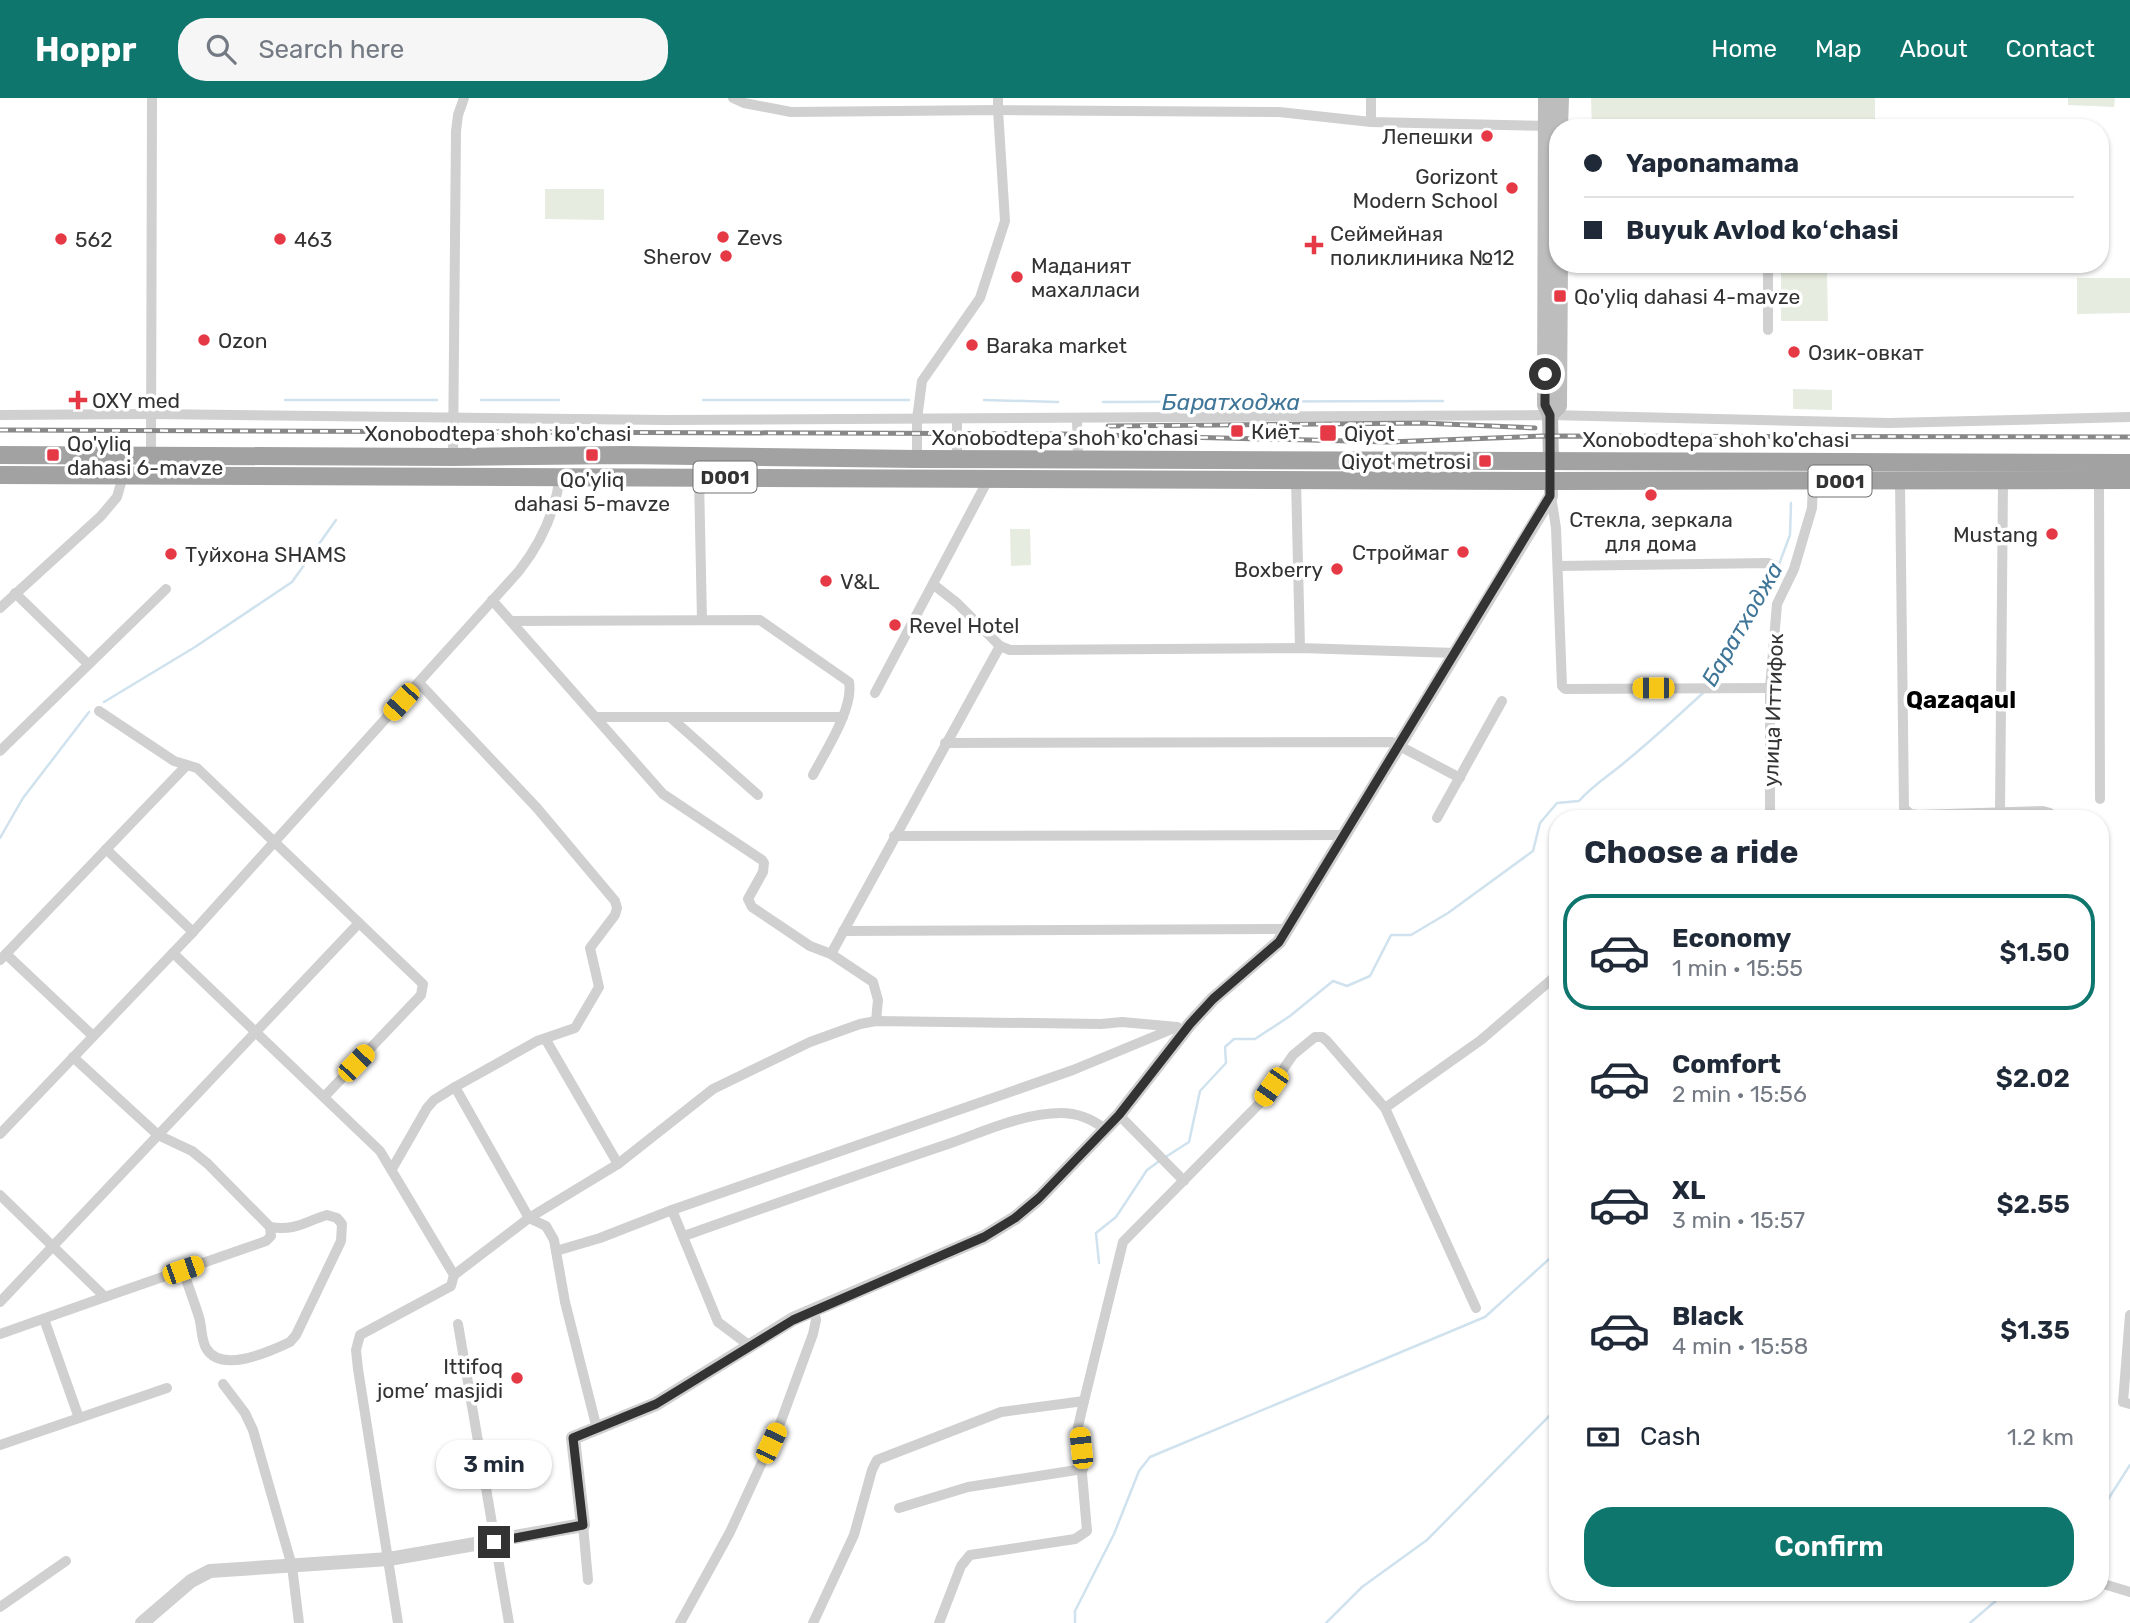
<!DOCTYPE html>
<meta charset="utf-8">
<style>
:root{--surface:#fff;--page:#f6f6f7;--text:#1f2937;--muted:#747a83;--line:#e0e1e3;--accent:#0f766e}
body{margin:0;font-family:Rubik,sans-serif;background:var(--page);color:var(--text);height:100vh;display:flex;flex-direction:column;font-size:26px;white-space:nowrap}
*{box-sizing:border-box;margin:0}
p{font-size:23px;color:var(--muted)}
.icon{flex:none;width:38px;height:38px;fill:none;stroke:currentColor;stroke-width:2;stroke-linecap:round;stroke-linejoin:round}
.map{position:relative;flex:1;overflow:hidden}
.details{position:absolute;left:1549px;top:712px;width:560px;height:791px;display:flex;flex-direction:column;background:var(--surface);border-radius:28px;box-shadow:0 2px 5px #0004}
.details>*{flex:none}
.hud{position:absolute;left:1549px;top:21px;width:560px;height:154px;border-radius:28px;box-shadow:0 2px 5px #0004;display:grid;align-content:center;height:154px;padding:0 35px;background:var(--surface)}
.end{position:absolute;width:32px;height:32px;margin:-16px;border:9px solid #333;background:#fff;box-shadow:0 0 0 4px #fff}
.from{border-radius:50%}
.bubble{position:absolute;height:49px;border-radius:24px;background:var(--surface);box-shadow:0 2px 5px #0004;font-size:23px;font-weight:600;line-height:49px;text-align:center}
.car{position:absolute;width:21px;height:42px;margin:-21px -10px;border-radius:9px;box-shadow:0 0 5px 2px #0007;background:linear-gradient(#f5c518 24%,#345 0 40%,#f5c518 0 76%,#345 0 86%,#f5c518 0)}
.hud b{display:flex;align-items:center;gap:24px;height:66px;font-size:26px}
.hud b+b{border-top:2px solid var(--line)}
.hud i{width:18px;height:18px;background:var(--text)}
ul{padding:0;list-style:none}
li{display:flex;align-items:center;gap:21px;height:116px;margin:0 14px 10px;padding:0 21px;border:4px solid transparent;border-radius:28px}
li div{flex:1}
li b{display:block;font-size:26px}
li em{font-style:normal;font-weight:600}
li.selected{border-color:var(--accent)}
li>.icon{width:63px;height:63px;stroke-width:1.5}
h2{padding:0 35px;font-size:32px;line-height:84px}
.pay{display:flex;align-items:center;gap:18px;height:77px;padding:0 35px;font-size:26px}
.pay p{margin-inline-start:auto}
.action{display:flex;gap:14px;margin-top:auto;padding:14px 35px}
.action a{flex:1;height:80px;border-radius:28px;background:var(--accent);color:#fff;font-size:28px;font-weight:600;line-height:80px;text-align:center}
header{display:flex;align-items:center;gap:42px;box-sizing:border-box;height:98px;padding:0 35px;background:var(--accent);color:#fff}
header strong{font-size:33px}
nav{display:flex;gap:38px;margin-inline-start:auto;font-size:24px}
.search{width:490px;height:63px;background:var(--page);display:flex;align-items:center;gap:18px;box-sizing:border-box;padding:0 24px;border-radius:28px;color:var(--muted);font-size:26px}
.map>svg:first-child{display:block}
</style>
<header>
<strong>Hoppr</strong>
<div class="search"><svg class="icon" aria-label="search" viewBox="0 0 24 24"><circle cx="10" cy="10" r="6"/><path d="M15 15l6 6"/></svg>Search here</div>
<nav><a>Home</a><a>Map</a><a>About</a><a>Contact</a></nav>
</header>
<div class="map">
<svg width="2130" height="1525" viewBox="0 0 2130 1525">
<rect width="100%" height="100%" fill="#fff"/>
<g fill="#e6ecdf">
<path d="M1591 0H1875V30H1592Z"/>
<path d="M2068 0H2115L2114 9 2068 7Z"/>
<path d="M545 91H604V122L545 121Z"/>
<path d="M1781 175H1827L1828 223H1781Z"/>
<path d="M2077 180H2130V215L2077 216Z"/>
<path d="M1793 291 1832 292V312L1793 311Z"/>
<path d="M1010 431H1030L1031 467 1011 468Z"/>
</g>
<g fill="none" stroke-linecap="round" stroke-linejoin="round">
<g stroke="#cfe2ee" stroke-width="2.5">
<path d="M285 302H437"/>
<path d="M481 302H559"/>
<path d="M703 302H909"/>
<path d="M984 302 1058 304"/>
<path d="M1103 304 1443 303"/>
<path d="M1711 587 1727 554 1758 510 1775 477 1790 437 1791 405"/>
<path d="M104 604 195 549 292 484 336 422"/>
<path d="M0 740 23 700 89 614"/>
<path d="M1164 1060 1189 1044 1200 993 1226 965 1225 949 1234 941H1255L1290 918 1333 883 1347 888 1370 878 1391 837H1411L1448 815 1533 753 1540 725 1557 705 1579 703C1593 687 1610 677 1625 664 1652 642 1678 618 1704 594"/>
<path d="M1099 1165 1096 1135 1116 1119 1147 1072 1158 1064"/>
<path d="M2100 1414 2130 1367"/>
<path d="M1075 1525V1513L1114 1436 1139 1373 1150 1359 1485 1219 1558 1153"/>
<path d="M1326 1525 1362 1489 1427 1442 1558 1309"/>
<path d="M1970 1525 2006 1494"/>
</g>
<g stroke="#d0d0d0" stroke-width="10">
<path d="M733 0 744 5 791 14 998 12 1005 123 980 200 922 283 917 321V361"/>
<path d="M998 0V12L1279 14 1371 24 1550 28"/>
<path d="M1371 24V0"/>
<path d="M1703 166H1704"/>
<path d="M1768 232V167"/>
<path d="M0 317 150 316 666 322 1550 317 1889 325 2130 319"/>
<path d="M1077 321 1078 362"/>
<path d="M151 358 152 0"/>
<path d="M453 359 456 33 458 17 464 0"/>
<path d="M957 360V322"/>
<path d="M699 380 702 522"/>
<path d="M1296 382 1300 550"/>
<path d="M1900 383 1904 710 1910 716 1918 717 2043 713 2050 715 2053 721"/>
<path d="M2099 383 2100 701"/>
<path d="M1551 398 1556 430 1562 588 1565 591 1770 590"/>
<path d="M1558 468 1768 465 1774 467"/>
<path d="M934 487 957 505 1000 548 1010 552 1300 550 1456 555"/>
<path d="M15 495 88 566"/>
<path d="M492 502 663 696 762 762 764 765 763 774 748 801 752 809 810 848 831 856 873 884 878 902 876 923"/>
<path d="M0 510 101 418 117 399 123 378"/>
<path d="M511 523 760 522 849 584C854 610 825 654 813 677"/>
<path d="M419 585 537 710 615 803 617 810 615 817 590 850 599 889 575 930 537 943 455 989 529 1120 546 1128 554 1142 565 1204 597 1331"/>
<path d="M875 595 989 380"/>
<path d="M99 613 174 663 197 670 423 886 421 897 324 999"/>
<path d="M596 619H843"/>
<path d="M670 619 758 697"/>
<path d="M945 645 1392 644 1460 680"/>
<path d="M0 653 166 491"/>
<path d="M2000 715 2003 383"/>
<path d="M1437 720 1502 603"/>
<path d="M1770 721V590L1777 506 1794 471 1812 410 1813 383"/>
<path d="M894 738 1343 737"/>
<path d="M106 751 193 834"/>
<path d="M843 833 1286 831"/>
<path d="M173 855 380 1053 454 1177"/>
<path d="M6 856 93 938"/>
<path d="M831 856 1000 548"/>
<path d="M0 862 186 668"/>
<path d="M546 942 618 1066"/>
<path d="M1385 1010 1481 942 1558 876"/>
<path d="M1119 1017 1184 1083"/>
<path d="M0 1036 193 834 519 473C541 445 555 415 560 379"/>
<path d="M392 1071 427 1010 434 1002 455 989"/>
<path d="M0 1097 105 1199 266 1143 271 1138 270 1129 208 1066 192 1053 158 1037 73 959"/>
<path d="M672 1112 1073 972 1177 929"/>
<path d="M684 1138C772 1107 859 1076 948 1046 983 1034 1023 1015 1061 1015 1078 1015 1092 1021 1105 1031"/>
<path d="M556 1153 600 1140 672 1112 718 1224 750 1248"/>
<path d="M183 1172C188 1188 194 1203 199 1219 202 1229 201 1241 206 1250 221 1276 269 1254 290 1244L296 1237 341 1143 342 1126 337 1120 327 1117C304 1124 296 1133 270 1129"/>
<path d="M0 1204 359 825"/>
<path d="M2130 1217 2123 1304 2130 1306"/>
<path d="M44 1221 79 1320"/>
<path d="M458 1226 509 1525"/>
<path d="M0 1236 105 1199"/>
<path d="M223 1286 245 1315 253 1332 292 1468 299 1525"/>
<path d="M0 1347 167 1290"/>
<path d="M899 1410 968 1389 1083 1371"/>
<path d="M583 1427 588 1482"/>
<path d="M2100 1485 2130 1494"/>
<path d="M0 1509 66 1463"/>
<path d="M398 1525 358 1271 356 1252 360 1237 451 1188 454 1177 529 1120 618 1066 713 991 810 944 860 926 876 923 1101 926 1122 924 1177 929"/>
<path d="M680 1525 730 1434 781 1323 813 1236 816 1222 814 1212"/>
<path d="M813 1525 854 1437 872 1372 877 1362 1001 1314 1084 1303 1123 1144 1260 1005 1293 957 1315 939H1322L1327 943 1385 1010 1476 1210"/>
<path d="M939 1525 961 1468 970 1457 1075 1441 1087 1433 1078 1329 1084 1303"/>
</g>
<path stroke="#d0d0d0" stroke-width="14" d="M142 1525 191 1483 210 1473 389 1461 583 1427 573 1340 656 1306 793 1221 984 1139 1015 1120 1039 1100 1119 1017 1190 926 1213 901 1279 844 1551 398V383"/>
<g stroke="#bdbdbd" stroke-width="16">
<path d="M1546 0 1545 307 1550 317 1551 363"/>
<path d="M1560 30 1561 0"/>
<path d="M1550 317 1559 308 1560 166"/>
</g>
<g stroke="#a2a2a2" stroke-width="18">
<path d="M0 357 453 359 625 357 917 361 2130 365"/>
<path d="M0 377 1551 383 2130 382"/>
</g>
<g stroke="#888" stroke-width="5">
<g id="rail">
<path d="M1108 328 1422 325 1535 330"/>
<path d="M0 332 1061 336 1389 344 1542 338 2130 339"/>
</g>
</g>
<use href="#rail" stroke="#fff" stroke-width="2.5" stroke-dasharray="8" stroke-linecap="butt"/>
</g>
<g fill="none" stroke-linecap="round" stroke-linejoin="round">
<path stroke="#333" stroke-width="9" d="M494 1444 583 1427 573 1340 656 1306 793 1222 984 1139 1015 1120 1039 1100 1119 1017 1190 926 1213 901 1279 844 1550 398V317L1545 307V276"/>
</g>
<g fill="#e63946" stroke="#fff" stroke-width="2.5">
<circle cx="1487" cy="38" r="7"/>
<circle cx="1512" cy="90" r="7"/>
<circle cx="723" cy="139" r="7"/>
<circle cx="61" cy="141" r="7"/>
<circle cx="280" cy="141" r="7"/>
<path d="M1310.5 136.5h7v7h7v7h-7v7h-7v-7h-7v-7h7z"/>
<circle cx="726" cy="158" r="7"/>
<circle cx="1017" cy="179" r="7"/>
<rect x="1553" y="191" width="14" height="14" rx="3.5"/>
<circle cx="204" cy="242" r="7"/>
<circle cx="972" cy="247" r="7"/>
<circle cx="1794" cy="254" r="7"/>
<path d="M74.5 291.5h7v7h7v7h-7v7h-7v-7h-7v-7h7z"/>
<rect x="1230" y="326" width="14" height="14" rx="3.5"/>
<rect x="1319" y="326" width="18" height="18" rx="3.5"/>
<rect x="46" y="350" width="14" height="14" rx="3.5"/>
<rect x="585" y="350" width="14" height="14" rx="3.5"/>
<rect x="1478" y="356" width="14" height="14" rx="3.5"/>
<circle cx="1651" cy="397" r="7"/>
<circle cx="2052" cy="436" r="7"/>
<circle cx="1463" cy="454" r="7"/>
<circle cx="171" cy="456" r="7"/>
<circle cx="1337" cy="471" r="7"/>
<circle cx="826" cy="483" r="7"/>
<circle cx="895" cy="527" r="7"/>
<circle cx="517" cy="1280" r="7"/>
</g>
<g text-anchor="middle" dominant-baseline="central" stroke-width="7" stroke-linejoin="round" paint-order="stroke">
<g fill="#fff" stroke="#707070" stroke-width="2">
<rect x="693.5" y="363.5" width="63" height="31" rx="5"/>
<rect x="1808.5" y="367.5" width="63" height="31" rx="5"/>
</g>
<g font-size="19" font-weight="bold" fill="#333">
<text x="725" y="379">D001</text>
<text x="1840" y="383">D001</text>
</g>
<g font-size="21" fill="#333" stroke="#fff" text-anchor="start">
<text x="1473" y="38" text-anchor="end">Лепешки</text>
<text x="1498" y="78" text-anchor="end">Gorizont<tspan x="1498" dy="24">Modern School</tspan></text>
<text x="1330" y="135">Сеймейная<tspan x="1330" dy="24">поликлиника №12</tspan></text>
<text x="737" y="139">Zevs</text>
<text x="75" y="141">562</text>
<text x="294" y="141">463</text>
<text x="712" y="158" text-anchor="end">Sherov</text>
<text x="1031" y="167">Маданият<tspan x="1031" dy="24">махалласи</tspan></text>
<text x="1574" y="198">Qo'yliq dahasi 4-mavze</text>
<text x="218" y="242">Ozon</text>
<text x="986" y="247">Baraka market</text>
<text x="1808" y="254">Озик-овкат</text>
<text x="92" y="302">OXY med</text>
<text x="1251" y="333">Киёт</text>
<text x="1344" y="335">Qiyot</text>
<text x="67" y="345">Qo'yliq<tspan x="67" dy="24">dahasi 6-mavze</tspan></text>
<text x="1471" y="363" text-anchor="end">Qiyot metrosi</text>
<text x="592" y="381" text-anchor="middle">Qo'yliq<tspan x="592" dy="24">dahasi 5-mavze</tspan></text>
<text x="1651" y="421" text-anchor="middle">Стекла, зеркала<tspan x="1651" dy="24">для дома</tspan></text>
<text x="2038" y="436" text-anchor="end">Mustang</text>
<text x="1449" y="454" text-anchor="end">Строймаг</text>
<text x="185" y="456">Туйхона SHAMS</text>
<text x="1323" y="471" text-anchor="end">Boxberry</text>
<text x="840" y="483">V&amp;L</text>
<text x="909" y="527">Revel Hotel</text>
<text x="503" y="1268" text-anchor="end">Ittifoq<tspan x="503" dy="24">jome’ masjidi</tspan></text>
</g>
<g font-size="21" fill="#333" stroke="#fff">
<text x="498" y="335">Xonobodtepa shoh ko'chasi</text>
<text x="1065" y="339">Xonobodtepa shoh ko'chasi</text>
<text x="1716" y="341">Xonobodtepa shoh ko'chasi</text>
<text transform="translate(1773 612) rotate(-88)">улица Иттифок</text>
</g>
<g font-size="23" font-style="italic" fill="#3f7597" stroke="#fff">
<text x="1231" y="304">Баратходжа</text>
<text transform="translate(1742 526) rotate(-60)">Баратходжа</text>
</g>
<g font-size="24" font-weight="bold" fill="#000" stroke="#fff">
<text x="1961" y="602">Qazaqaul</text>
</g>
</g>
</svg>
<i class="end from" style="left:1545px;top:276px"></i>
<i class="end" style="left:494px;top:1444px"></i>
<div class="bubble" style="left:436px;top:1342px;width:116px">3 min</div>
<i class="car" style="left:1653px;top:590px;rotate:270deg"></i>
<i class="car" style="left:401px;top:604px;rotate:222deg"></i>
<i class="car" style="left:356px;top:965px;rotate:44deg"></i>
<i class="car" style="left:1271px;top:989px;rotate:215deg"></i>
<i class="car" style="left:183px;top:1172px;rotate:71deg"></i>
<i class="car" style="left:771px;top:1345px;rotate:25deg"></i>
<i class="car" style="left:1081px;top:1350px;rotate:354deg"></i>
<div class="hud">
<b><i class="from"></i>Yaponamama</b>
<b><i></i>Buyuk Avlod koʻchasi</b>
</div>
<section class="details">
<h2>Choose a ride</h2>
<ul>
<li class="selected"><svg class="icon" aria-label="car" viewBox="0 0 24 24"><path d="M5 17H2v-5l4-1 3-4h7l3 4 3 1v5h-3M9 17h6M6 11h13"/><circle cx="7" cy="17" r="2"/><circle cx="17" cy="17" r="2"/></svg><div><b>Economy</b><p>1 min · 15:55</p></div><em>$1.50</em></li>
<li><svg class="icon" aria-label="car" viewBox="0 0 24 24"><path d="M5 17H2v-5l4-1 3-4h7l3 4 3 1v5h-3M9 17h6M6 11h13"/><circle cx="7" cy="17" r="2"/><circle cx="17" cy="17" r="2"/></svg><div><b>Comfort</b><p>2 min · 15:56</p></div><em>$2.02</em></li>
<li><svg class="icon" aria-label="car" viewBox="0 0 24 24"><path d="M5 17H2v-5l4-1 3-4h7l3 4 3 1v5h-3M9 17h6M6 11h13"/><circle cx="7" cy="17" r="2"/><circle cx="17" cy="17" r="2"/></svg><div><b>XL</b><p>3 min · 15:57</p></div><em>$2.55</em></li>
<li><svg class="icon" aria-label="car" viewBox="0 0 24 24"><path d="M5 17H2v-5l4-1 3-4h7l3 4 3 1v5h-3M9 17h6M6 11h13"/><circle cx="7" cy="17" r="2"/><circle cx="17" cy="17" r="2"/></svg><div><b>Black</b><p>4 min · 15:58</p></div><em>$1.35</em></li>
</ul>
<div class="pay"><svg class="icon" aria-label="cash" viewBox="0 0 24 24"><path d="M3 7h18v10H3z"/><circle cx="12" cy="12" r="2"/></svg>Cash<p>1.2 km</p></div>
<div class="action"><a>Confirm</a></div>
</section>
</div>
